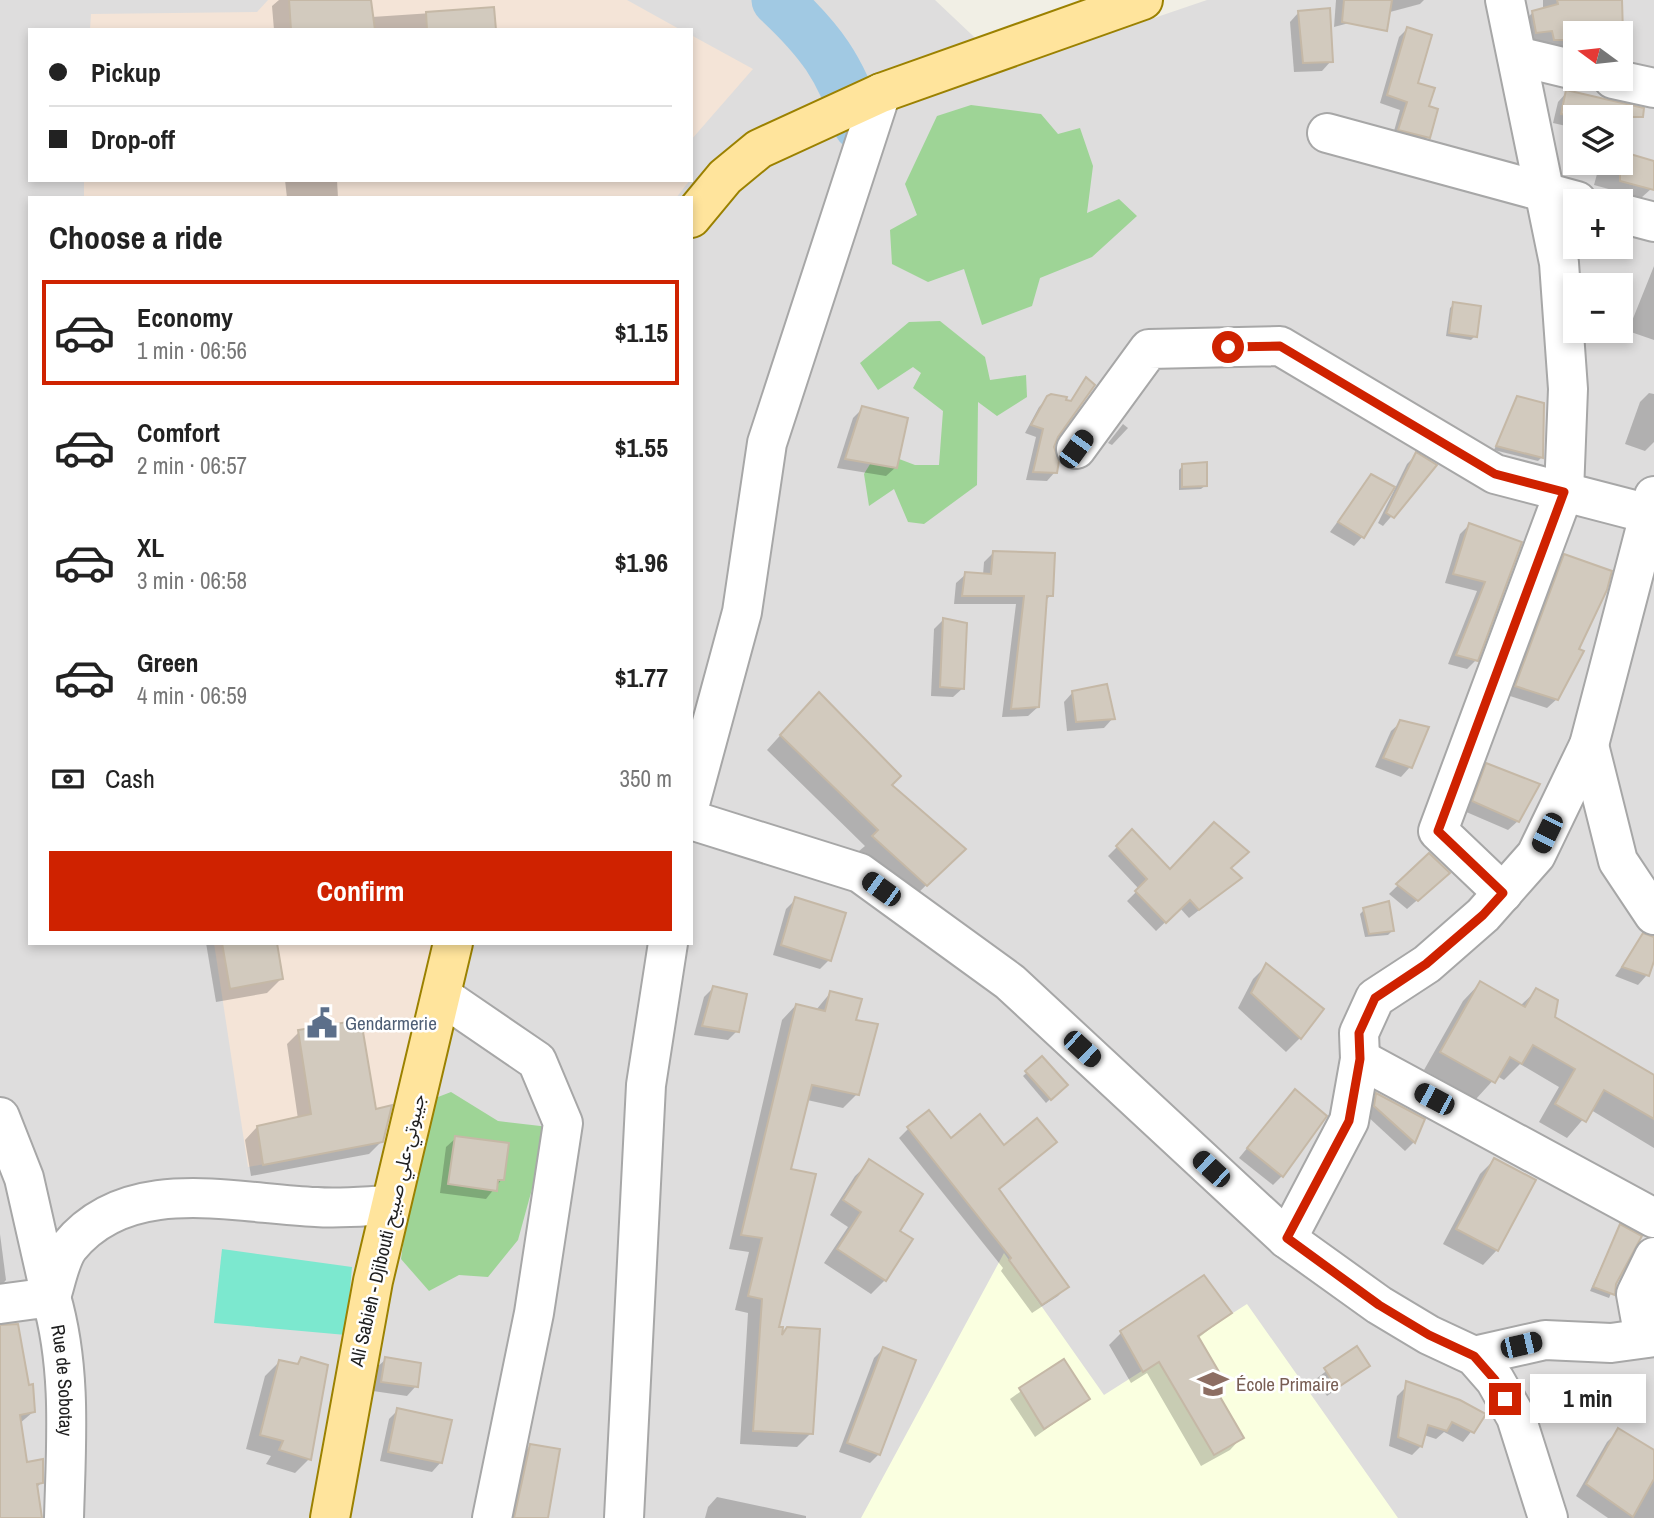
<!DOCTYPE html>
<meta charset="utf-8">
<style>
:root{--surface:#fff;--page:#f6f6f6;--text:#222;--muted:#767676;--line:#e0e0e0;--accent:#cf2200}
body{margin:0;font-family:"Archivo Narrow","Noto Sans Arabic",sans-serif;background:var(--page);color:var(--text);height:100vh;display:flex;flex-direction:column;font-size:26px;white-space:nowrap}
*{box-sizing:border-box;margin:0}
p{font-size:23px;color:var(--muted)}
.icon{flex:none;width:38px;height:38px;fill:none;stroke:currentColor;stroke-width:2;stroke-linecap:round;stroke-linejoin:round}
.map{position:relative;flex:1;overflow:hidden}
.panel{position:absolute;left:28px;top:196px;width:665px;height:749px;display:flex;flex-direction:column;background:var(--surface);border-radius:0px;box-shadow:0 4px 10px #0003}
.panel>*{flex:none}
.top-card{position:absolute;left:28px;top:28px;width:665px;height:154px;border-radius:0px;box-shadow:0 4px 10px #0003;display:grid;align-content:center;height:154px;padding:0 21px;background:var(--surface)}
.needle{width:46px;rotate:285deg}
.controls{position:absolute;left:1563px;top:21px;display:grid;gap:14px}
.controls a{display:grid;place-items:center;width:70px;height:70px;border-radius:0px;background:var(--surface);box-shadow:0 4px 10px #0003;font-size:35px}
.end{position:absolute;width:32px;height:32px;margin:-16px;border:9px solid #cf2200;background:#fff;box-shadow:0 0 0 4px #fff}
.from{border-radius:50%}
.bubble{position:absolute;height:49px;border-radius:0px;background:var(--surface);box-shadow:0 4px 10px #0003;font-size:23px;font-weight:800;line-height:49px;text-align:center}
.car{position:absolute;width:21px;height:42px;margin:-21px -10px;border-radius:9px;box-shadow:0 0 5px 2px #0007;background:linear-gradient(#222 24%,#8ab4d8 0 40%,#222 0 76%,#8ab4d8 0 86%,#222 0)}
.top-card b{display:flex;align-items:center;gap:24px;height:66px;font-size:26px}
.top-card b+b{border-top:2px solid var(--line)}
.top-card i{width:18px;height:18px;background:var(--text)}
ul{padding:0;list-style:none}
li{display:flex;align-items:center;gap:21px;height:105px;margin:0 14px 10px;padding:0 7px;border:4px solid transparent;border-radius:0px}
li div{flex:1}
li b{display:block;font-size:26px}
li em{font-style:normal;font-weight:800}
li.on{border-color:var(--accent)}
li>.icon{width:63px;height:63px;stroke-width:1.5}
h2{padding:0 21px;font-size:32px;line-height:84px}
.pay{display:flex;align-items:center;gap:18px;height:77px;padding:0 21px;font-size:26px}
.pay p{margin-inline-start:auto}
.primary-button{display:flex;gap:14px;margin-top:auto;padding:14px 21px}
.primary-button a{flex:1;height:80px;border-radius:0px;background:var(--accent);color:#fff;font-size:28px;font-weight:800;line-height:80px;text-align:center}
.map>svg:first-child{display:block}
</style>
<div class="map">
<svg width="1654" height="1518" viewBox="0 0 1654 1518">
<rect width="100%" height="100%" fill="#f1efe5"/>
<path fill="#dedddd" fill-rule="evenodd" d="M0 0H935L1007 68 1207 0H1654V1518H0ZM30 30H691V180H30ZM1575 33H1620V79H1575ZM1575 117H1620V163H1575ZM30 198H691V943H30ZM1575 201H1620V247H1575ZM1575 285H1620V331H1575Z"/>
<path fill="#faffe0" d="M1004 1253 1104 1395 1247 1304 1398 1518H861Z"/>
<g fill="#f4e4d7">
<path d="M268 0H627L681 30H90L91 14 257 12Z"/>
<path d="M691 35 753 69 691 140Z"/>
<path d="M84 180H690L676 198H84Z"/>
<path d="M214 943H434L394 1140 248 1167Z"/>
</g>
<g fill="#9ed496">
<path d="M971 105 1041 114 1058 134 1080 128 1093 166 1087 213 1119 199 1137 216 1092 257 1040 278 1032 306 982 325 964 269 928 282 892 264 890 230 917 215 905 184 937 116Z"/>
<path d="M940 321 985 357 990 380 1026 375 1027 397 997 416 978 402 977 485 924 524 908 522 894 489 869 506 864 474 878 451 915 465H939L943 411 913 388 921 373 913 367 878 390 860 363 909 322Z"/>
<path d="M451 1092 498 1121 549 1127 518 1240 488 1277 459 1275 429 1291 401 1259 417 1142 425 1102Z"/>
</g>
<path fill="#7ce8cf" d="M222 1249 352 1267 346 1335 214 1323Z"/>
<g fill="#0003">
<path d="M279 0H370L372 17 492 9 494 30H274L272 6Z"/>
<path d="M1336 0H1424L1420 4 1334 27Z"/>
<path d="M1543 0H1620L1621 37 1620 33H1575V53L1522 46 1519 27 1533 12 1543 10Z"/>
<path d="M1299 12 1331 61 1322 71 1294 72 1290 22Z"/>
<path d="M1407 29 1416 84 1427 107 1428 137 1420 145 1392 138 1400 110 1380 103 1399 37Z"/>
<path d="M1567 92 1616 104 1613 117H1575V128L1553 123 1558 102Z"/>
<path d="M1654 162 1651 189 1641 198 1594 185 1600 163Z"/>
<path d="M285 180H337L338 198H287Z"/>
<path d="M1654 266V340L1628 331Z"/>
<path d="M1454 304 1475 336 1471 340 1446 336 1450 308Z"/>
<path d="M1086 379 1052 447 1055 472 1047 481 1026 480 1036 437 1025 433 1039 407 1048 398 1069 403Z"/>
<path d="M1649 393 1654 394V442L1645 451 1625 444 1640 402Z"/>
<path d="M1518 398 1542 457 1538 461 1494 450Z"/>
<path d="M863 408 896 467 886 476 837 468 853 418Z"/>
<path d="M1123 424 1128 428 1112 445 1108 443Z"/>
<path d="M1416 455 1435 466 1383 526 1378 523 1407 464Z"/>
<path d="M1183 465 1206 485 1201 489 1179 490V470Z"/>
<path d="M1371 476 1363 536 1354 546 1330 532Z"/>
<path d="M1469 525 1520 543 1476 660 1467 669 1448 664 1477 591 1445 583 1460 534Z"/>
<path d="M993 553 1051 595 1045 601 1038 707 1028 716 1002 717 1016 604H954L956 583 966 574 983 575 984 562Z"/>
<path d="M1565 556 1557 699 1547 708 1507 695 1556 565Z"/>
<path d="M943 620 963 688 953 697 931 696 934 629Z"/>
<path d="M1073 692 1113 718 1104 728 1067 731 1064 702Z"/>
<path d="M805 708 963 849 912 899 859 851 865 846 767 750Z"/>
<path d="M1401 722 1426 729 1410 767 1401 777 1375 767 1391 731Z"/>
<path d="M1487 765 1518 821 1508 830 1464 811 1478 775Z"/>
<path d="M1132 832 1170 871 1229 869 1240 878 1189 918 1180 908 1156 931 1127 901 1139 889 1108 856Z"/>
<path d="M1429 855 1438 882 1407 909 1389 894Z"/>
<path d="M796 899 829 960 820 969 773 955 786 909Z"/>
<path d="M1364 910 1392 931 1388 935 1365 937 1360 914Z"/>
<path d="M1642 938 1654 943V956L1647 975 1638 985 1615 976Z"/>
<path d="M206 943H275L281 979 267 993 216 1002Z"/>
<path d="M1267 965 1300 1038 1286 1052 1238 1008 1253 979Z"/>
<path d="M1480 983 1520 1006 1537 990 1553 1018 1654 1079V1148L1591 1110 1567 1138 1539 1122 1559 1087 1520 1064 1504 1080 1497 1076 1476 1099 1424 1070 1463 1001Z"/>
<path d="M713 988 737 1031 728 1040 694 1035 704 997Z"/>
<path d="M831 992 854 1022 857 1094 843 1108 807 1100 789 1170 814 1175 777 1328 779 1337 787 1329 811 1433 797 1447 740 1444 748 1313 735 1310 749 1252 729 1249 782 1020 796 1005 816 1010Z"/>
<path d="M299 1032 382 1141 369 1154 251 1176 245 1140 257 1127 298 1119 287 1044Z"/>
<path d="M1042 1059 1065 1085 1046 1103 1023 1076Z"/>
<path d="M1376 1095 1423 1120 1414 1142 1405 1151 1366 1115 1367 1104Z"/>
<path d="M1286 1101 1282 1176 1273 1185 1239 1158Z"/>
<path d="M908 1129 950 1140 1045 1151 998 1190 1067 1286 1058 1296 1032 1313 1001 1271 1003 1268 899 1138Z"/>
<path d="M456 1138 502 1179 486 1199 440 1193 446 1147Z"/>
<path d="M1494 1160 1497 1250 1483 1265 1443 1244 1480 1174Z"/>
<path d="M870 1162 897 1232 885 1280 871 1294 824 1263 848 1227 830 1215 855 1176Z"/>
<path d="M1620 1226 1615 1284 1609 1298 1590 1291Z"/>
<path d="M0 1234 6 1280 0 1287Z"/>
<path d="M1204 1277 1230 1313 1197 1339 1220 1377 1211 1385 1242 1437 1230 1450 1201 1466 1147 1373 1131 1383 1109 1345 1121 1333Z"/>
<path d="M0 1326 33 1412 19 1424 25 1464 41 1483 36 1488 40 1518H0Z"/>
<path d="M1356 1348 1368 1366 1327 1396 1316 1379Z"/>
<path d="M883 1349 879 1454 870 1463 839 1452 874 1358Z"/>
<path d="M302 1359 309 1459 295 1473 266 1464 271 1456 246 1449 265 1376 279 1362 295 1366Z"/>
<path d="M386 1359 416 1386 407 1396 373 1391 376 1368Z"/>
<path d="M1064 1361 1088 1399 1035 1437 1010 1399Z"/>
<path d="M1406 1387 1484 1415 1463 1442 1444 1432 1436 1439 1424 1435 1421 1446 1412 1455 1389 1446 1397 1396Z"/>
<path d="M398 1410 441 1462 432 1472 380 1461 389 1419Z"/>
<path d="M1618 1431 1654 1452V1518H1608L1576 1496 1607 1442Z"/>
<path d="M530 1446 547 1518H508L521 1455Z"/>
<path d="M717 1497 806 1516V1518H705L708 1507Z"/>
</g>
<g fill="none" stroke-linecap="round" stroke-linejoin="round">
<path stroke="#a1c9e3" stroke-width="51" d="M777 0C820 40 841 68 859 125"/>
</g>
<g fill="#d2cabe" stroke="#c5b8a6" stroke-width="2">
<path d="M289 0H371L375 30H291Z"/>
<path d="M1344 0H1392L1387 31 1342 22Z"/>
<path d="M1557 0H1622L1623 33H1575V40H1554L1552 31 1536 33 1532 11 1558 4Z"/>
<path d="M494 7 496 30H427L426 12Z"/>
<path d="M1330 8 1333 62 1303 63 1298 11Z"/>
<path d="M1407 27 1432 35 1418 83 1435 88 1429 106 1438 109 1430 138 1398 130 1407 102 1387 95Z"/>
<path d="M1566 90 1644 108 1643 117H1575L1561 114Z"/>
<path d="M1620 151 1654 161V190L1620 181Z"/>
<path d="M1453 302 1481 306 1477 337 1449 333Z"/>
<path d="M1086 377 1095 385 1058 437 1054 447 1059 461 1057 473 1033 472 1043 429 1031 425 1047 396 1051 394 1067 397 1066 400 1071 401Z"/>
<path d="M1517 396 1544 403 1543 458 1496 446Z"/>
<path d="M862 406 908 418 897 468 845 459Z"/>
<path d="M1416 452 1437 465 1394 518 1386 513Z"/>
<path d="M1207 462V486L1182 487V464Z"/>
<path d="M1371 474 1395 487 1364 538 1338 522Z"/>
<path d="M1469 523 1522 542 1478 661 1456 655 1485 582 1453 574Z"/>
<path d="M993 551 1055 553 1053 596H1047L1039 707 1011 709 1024 596H962L965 572 991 574Z"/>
<path d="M1564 554 1612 571 1607 590 1579 649 1584 651 1558 700 1515 686Z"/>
<path d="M943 618 967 623 964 689 940 687Z"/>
<path d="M1107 684 1115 719 1076 722 1072 691Z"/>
<path d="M819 692 901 776 892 785 966 849 927 886 872 836 878 830 780 735Z"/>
<path d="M1400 720 1429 727 1412 768 1383 758Z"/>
<path d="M1486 763 1540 784 1519 822 1472 801Z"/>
<path d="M1214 822 1249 852 1231 868 1242 878 1199 910 1190 900 1166 923 1135 891 1147 879 1116 846 1132 829 1170 869Z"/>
<path d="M1429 853 1450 873 1418 901 1396 884Z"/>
<path d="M795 897 846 913 831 961 781 945Z"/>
<path d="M1389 901 1394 931 1369 934 1363 908Z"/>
<path d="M1643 933 1654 937V961L1649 976 1622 967Z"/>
<path d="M222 943H277L283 979 230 989Z"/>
<path d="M1266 963 1324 1009 1301 1039 1251 993Z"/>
<path d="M1480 981 1525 1007 1536 988 1558 1000 1555 1017 1654 1075V1119L1604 1090 1586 1122 1555 1104 1575 1069 1533 1045 1522 1064 1510 1057 1495 1083 1440 1052Z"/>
<path d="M713 986 747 994 739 1032 702 1026Z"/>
<path d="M830 991 862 999 856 1020 878 1024 859 1095 812 1085 791 1169 816 1174 779 1327H783L782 1335 787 1327 820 1329 813 1434 753 1431 762 1299 748 1296 762 1238 741 1235 796 1004 825 1011Z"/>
<path d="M361 1020 376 1109 392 1105 383 1142 263 1165 257 1126 311 1114 298 1030Z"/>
<path d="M1042 1056 1068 1085 1051 1100 1025 1071Z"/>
<path d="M1295 1089 1327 1116 1283 1177 1247 1148Z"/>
<path d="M1376 1093 1425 1119 1415 1143 1374 1106Z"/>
<path d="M929 1110 951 1138 980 1114 1004 1145 1037 1118 1057 1142 999 1189 1069 1287 1042 1305 1009 1260 1011 1258 907 1127Z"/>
<path d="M455 1136 509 1143 504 1180H498L497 1191 448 1184Z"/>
<path d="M1494 1158 1536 1180 1498 1251 1456 1229Z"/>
<path d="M869 1159 923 1194 900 1231 913 1239 886 1281 837 1249 861 1212 843 1200Z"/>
<path d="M1620 1224 1642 1236 1616 1284 1615 1295 1593 1287Z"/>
<path d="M1204 1275 1232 1313 1198 1336 1222 1377 1212 1383 1244 1438 1214 1455 1159 1362 1143 1372 1120 1331Z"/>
<path d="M18 1324 29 1385 33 1384 35 1412 20 1415 27 1462 43 1459V1483L37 1484 42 1518H0V1325Z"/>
<path d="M1357 1346 1370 1366 1337 1388 1324 1368Z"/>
<path d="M883 1347 916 1360 880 1455 847 1443Z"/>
<path d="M301 1357 328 1365 311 1460 279 1450 283 1441 260 1435 279 1360 298 1364Z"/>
<path d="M385 1357 421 1363 418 1387 381 1382Z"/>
<path d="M1064 1359 1090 1399 1044 1429 1019 1388Z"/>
<path d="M1406 1381 1460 1400 1486 1414 1474 1433 1452 1422 1447 1431 1428 1425 1422 1447 1398 1437Z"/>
<path d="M397 1408 452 1420 442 1463 388 1452Z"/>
<path d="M1618 1428 1654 1450V1479L1633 1517 1586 1484Z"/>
<path d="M530 1444 560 1449 548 1518H514Z"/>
</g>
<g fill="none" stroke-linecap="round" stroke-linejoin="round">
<g stroke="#a7a7a7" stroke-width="42">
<g id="minor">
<path d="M1517 56 1575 70"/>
<path d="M1613 79 1654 88"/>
<path d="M1327 133 1577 201"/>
<path d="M1620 213 1654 222"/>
<path d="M1076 449 1149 349 1280 346 1495 474 1649 514"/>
<path d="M1589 745 1618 861 1654 915"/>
<path d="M691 800 742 612 767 443 881 93"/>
<path d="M691 820 860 873 1010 982 1287 1239 1379 1305 1429 1335 1474 1356 1495 1380 1516 1417 1548 1518"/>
<path d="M1503 893 1438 831 1564 492 1568 389 1559 263 1505 0"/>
<path d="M442 996 537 1061 563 1123 534 1313 492 1518"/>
<path d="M1360 1059 1654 1218"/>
<path d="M0 1117 24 1178 51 1297"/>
<path d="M1287 1239 1349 1121 1360 1059 1359 1033 1375 998 1427 964 1483 915 1536 855 1589 745 1654 496"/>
<path d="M51 1297C56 1282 60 1259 69 1247 129 1173 235 1204 316 1207 341 1209 366 1206 390 1205"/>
<path id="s1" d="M0 1304 51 1297C72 1369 66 1444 64 1518"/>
<path d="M1644 1338 1636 1294 1654 1257"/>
<path d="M1474 1356 1545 1340 1611 1343 1654 1337"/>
<path d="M624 1518 646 1085 668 943"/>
</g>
</g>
<g stroke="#9b8100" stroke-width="42">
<g id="major">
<path d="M691 218 725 177 759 149 881 93 1143 0"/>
<path d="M330 1518 373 1281 453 943"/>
</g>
</g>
<use href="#minor" stroke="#fff" stroke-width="38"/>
<use href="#major" stroke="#ffe49c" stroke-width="38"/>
</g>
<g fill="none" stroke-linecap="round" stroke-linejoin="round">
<path stroke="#cf2200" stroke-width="9" d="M1228 347 1280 346 1495 474 1564 492 1438 831 1503 893 1483 915 1426 964 1375 998 1359 1033 1360 1059 1349 1121 1287 1238 1379 1305 1429 1335 1474 1356 1495 1380 1505 1399"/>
</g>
<defs>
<g id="civic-bare" transform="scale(2.415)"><path d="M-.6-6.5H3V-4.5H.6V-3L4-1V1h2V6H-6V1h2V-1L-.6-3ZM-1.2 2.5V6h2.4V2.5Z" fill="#5c6f8a" stroke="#fff" stroke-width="2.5" paint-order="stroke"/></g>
<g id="school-bare" transform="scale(2.415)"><path d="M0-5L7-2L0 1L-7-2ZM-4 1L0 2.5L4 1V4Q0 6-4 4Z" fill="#8d6e63" stroke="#fff" stroke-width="2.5" paint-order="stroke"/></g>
</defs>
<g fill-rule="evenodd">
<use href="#civic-bare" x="322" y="1023"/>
<use href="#school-bare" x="1213" y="1384"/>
</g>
<g text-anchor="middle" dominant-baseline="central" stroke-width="5" stroke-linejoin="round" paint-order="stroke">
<g font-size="19" fill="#4e5e75" stroke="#fff" text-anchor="start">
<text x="345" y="1023">Gendarmerie</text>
</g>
<g font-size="19" fill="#202020" stroke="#fff">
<text transform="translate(387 1230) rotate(-77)">Ali Sabieh - Djibouti جيبوتي-علي صبيح</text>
<text stroke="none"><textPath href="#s1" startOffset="136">Rue de Sobotay</textPath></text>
</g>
<g font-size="19" fill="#785e54" stroke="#fff" text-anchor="start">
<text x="1236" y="1384">École Primaire</text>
</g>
</g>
</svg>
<div class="controls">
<a><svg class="needle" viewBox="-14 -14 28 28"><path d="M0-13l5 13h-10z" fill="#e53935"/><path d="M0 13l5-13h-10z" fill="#767676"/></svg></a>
<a><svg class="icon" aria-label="layers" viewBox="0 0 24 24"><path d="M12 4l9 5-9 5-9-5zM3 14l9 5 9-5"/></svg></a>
<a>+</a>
<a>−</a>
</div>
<i class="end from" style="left:1228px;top:347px"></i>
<i class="end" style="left:1505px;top:1399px"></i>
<div class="bubble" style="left:1530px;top:1374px;width:116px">1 min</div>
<i class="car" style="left:1076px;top:449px;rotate:36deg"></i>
<i class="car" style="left:1547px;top:833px;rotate:206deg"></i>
<i class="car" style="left:881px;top:889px;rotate:306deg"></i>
<i class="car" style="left:1082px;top:1049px;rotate:133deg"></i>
<i class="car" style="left:1434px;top:1099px;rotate:298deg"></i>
<i class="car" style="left:1211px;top:1169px;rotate:313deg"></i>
<i class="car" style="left:1521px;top:1345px;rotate:77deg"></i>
<div class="top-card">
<b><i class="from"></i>Pickup</b>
<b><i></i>Drop-off</b>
</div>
<section class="panel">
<h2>Choose a ride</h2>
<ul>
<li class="on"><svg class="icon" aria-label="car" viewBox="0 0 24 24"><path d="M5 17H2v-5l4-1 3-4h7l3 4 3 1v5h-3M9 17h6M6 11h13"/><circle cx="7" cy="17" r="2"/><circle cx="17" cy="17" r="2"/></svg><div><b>Economy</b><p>1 min · 06:56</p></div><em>$1.15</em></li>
<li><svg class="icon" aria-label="car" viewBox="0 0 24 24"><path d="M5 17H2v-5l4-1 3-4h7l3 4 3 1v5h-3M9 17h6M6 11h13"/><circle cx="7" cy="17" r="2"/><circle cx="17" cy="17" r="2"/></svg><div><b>Comfort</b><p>2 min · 06:57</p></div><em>$1.55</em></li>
<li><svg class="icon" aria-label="car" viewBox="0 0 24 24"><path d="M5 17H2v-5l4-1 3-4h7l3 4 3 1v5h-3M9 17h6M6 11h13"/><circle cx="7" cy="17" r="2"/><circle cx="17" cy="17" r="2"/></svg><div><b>XL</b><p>3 min · 06:58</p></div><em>$1.96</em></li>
<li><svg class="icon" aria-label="car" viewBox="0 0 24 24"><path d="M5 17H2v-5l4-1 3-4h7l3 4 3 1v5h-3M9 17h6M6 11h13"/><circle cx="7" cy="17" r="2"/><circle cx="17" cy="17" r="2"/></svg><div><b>Green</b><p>4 min · 06:59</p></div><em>$1.77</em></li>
</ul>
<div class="pay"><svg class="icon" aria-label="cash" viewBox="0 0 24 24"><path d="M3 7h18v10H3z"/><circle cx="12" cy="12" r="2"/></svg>Cash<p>350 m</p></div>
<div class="primary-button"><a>Confirm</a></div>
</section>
</div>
